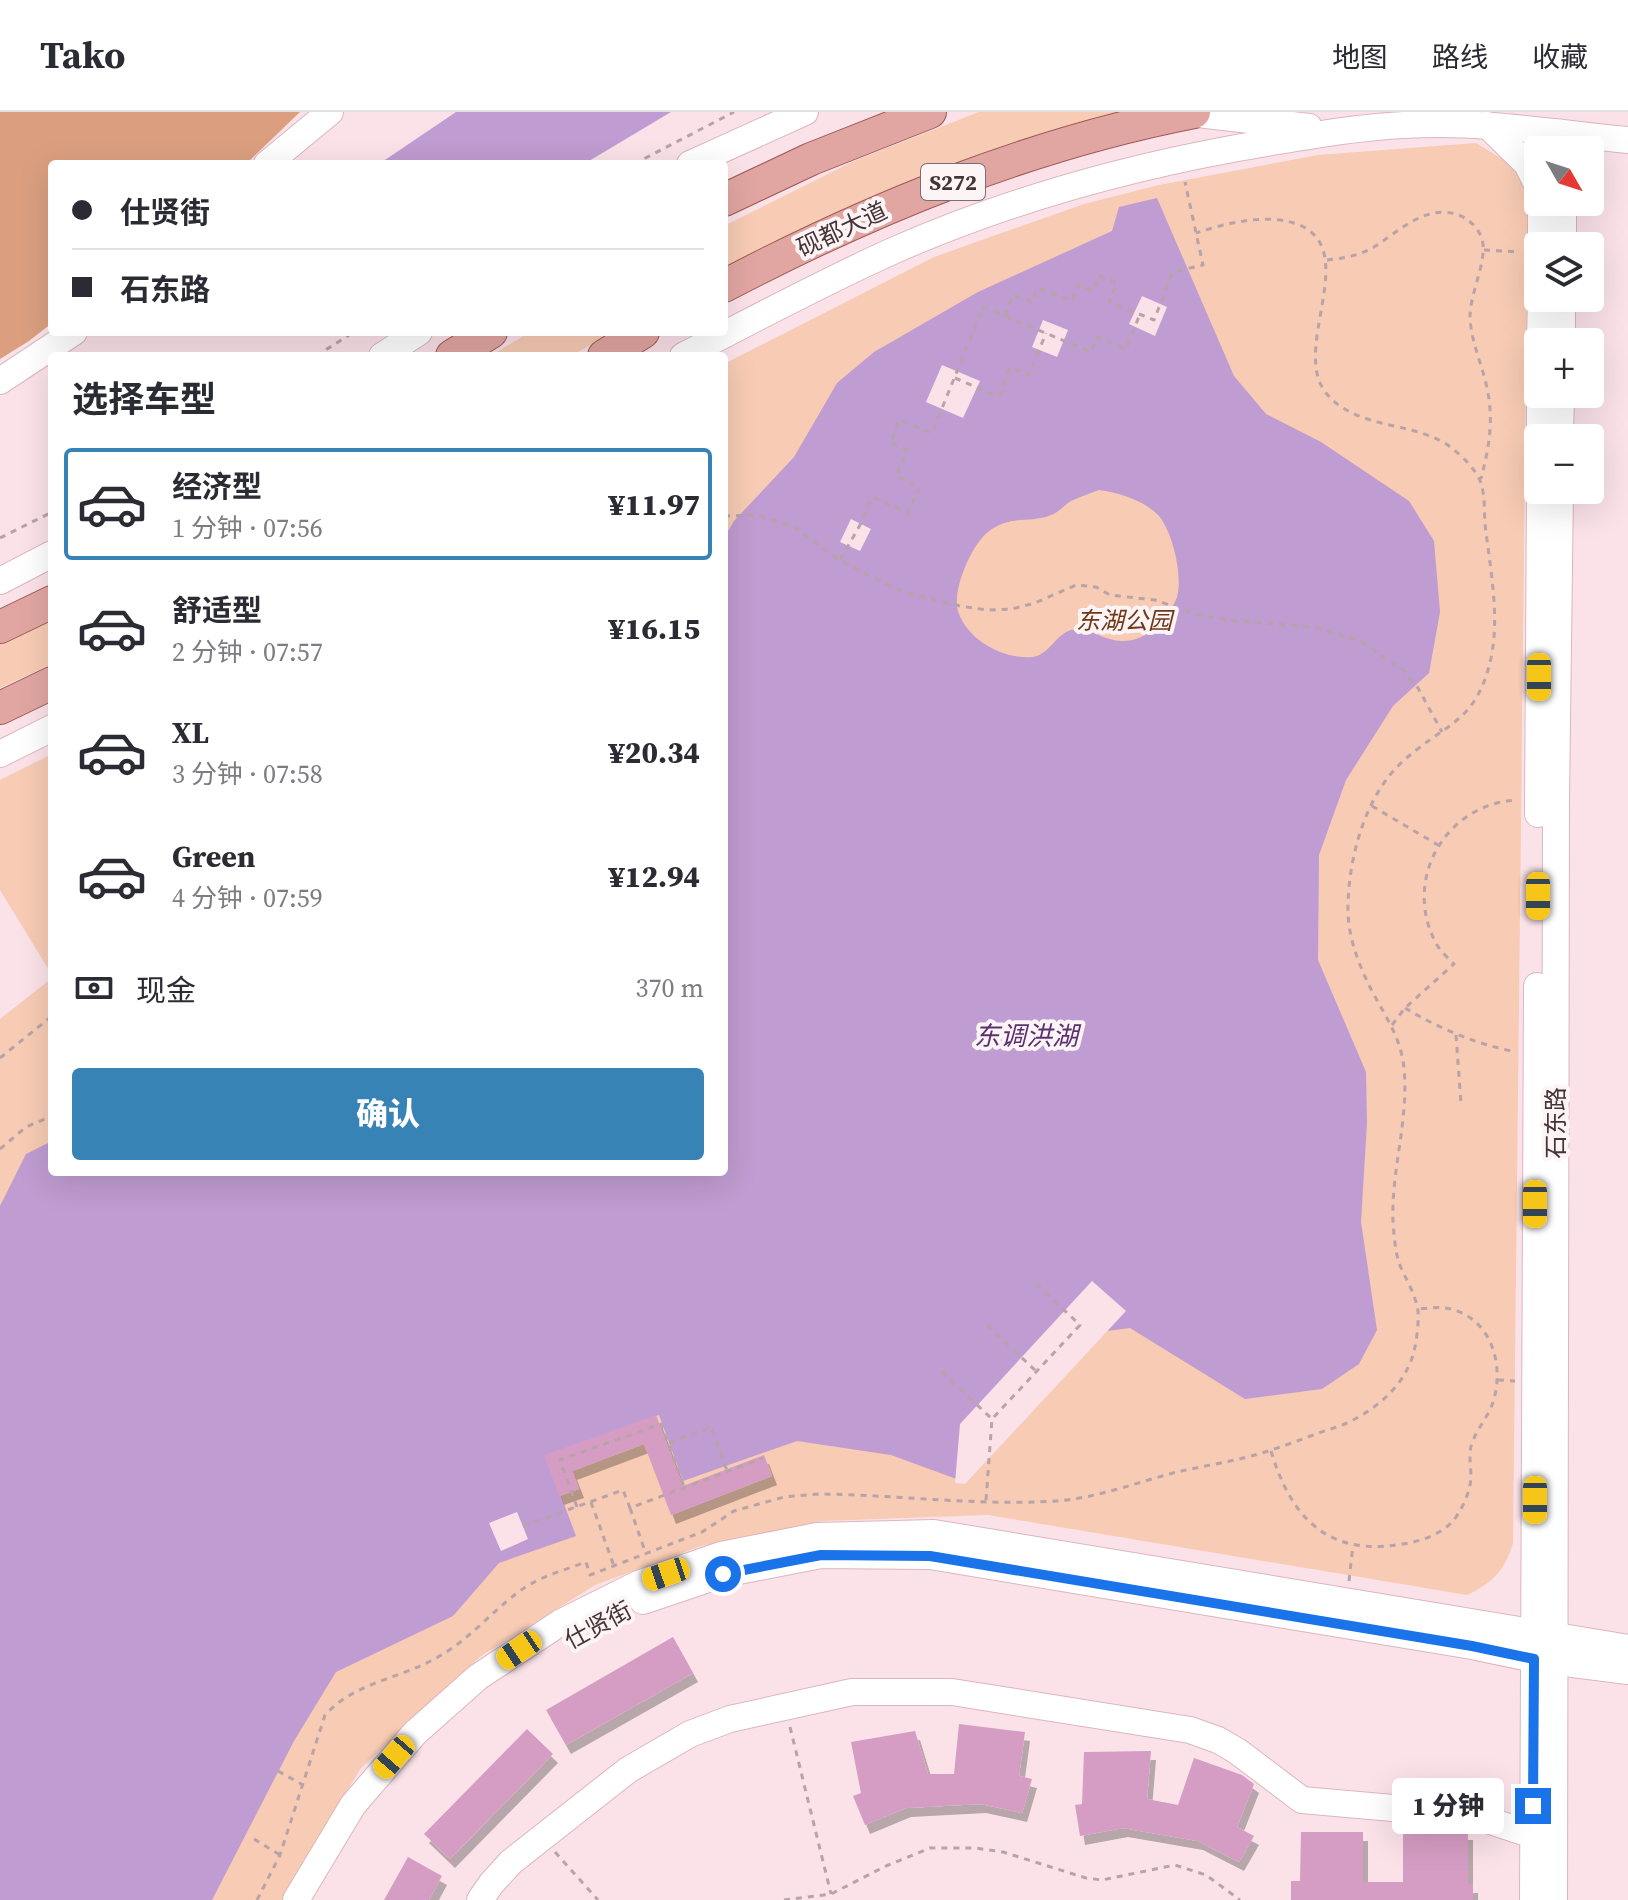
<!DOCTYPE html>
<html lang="zh">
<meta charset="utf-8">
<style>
:root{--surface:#fff;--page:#f7f7f7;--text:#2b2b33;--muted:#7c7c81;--line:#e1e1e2;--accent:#3883b6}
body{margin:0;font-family:"Source Serif 4","Noto Sans SC",serif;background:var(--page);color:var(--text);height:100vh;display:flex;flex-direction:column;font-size:30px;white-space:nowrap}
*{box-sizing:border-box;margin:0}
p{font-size:26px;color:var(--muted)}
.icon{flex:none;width:44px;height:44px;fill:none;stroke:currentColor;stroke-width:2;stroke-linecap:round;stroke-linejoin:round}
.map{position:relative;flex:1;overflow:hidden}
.drawer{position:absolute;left:48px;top:240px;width:680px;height:824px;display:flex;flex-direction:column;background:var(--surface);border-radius:8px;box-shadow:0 8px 32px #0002}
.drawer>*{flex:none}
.hud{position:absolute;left:48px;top:48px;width:680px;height:176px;border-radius:8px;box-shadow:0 8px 32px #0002;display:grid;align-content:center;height:176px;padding:0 24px;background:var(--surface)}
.needle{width:52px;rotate:129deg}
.tools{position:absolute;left:1524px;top:24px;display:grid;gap:16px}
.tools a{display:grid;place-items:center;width:80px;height:80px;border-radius:8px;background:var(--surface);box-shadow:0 8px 32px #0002;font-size:40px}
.end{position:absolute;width:36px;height:36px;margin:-18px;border:10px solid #1a73e8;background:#fff;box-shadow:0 0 0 4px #fff}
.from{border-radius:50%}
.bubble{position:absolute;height:56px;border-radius:8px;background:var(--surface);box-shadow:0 8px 32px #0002;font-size:26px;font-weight:800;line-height:56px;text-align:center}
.car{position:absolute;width:24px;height:48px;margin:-24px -12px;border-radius:10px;box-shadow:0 0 6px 2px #0007;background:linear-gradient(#f5c518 24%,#345 0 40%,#f5c518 0 76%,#345 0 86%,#f5c518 0)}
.hud b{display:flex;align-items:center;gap:28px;height:76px;font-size:30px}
.hud b+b{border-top:2px solid var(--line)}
.hud i{width:20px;height:20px;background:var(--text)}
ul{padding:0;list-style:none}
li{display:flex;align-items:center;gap:24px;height:112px;margin:0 16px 12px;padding:0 8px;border:4px solid transparent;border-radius:8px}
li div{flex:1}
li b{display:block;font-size:30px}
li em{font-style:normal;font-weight:800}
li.active{border-color:var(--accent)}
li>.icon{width:72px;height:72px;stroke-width:1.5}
h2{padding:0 24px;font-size:36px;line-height:96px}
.pay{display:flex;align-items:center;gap:20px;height:88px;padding:0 24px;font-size:30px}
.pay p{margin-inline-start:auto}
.button{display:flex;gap:16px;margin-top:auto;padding:16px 24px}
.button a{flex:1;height:92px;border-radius:8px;background:var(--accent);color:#fff;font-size:32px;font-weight:800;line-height:92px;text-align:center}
header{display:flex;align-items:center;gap:48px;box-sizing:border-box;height:112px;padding:0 40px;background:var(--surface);border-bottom:2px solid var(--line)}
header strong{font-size:38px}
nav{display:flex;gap:44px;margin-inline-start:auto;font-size:28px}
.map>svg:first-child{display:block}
</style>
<header>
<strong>Tako</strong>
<nav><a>地图</a><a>路线</a><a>收藏</a></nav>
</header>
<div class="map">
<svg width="1628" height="1788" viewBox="0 0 1628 1788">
<defs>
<filter id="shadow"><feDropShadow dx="5" dy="9" stdDeviation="0" flood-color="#0004"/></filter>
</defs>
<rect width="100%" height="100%" fill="#fae2e8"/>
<g fill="#f7cbb4">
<path d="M979 0H1128L1000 36 874 84 724 160V114L854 49Z"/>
<path d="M1476 31 1509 51 1528 78 1513 1431C1505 1458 1493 1471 1467 1483L988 1403 822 1409 701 1434 595 1473 481 1544 361 1656 295 1764 286 1788H0V907L52 866V1060H724V252L934 145 1084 92 1159 73 1318 43Z"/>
<path d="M530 220H613L571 244H490Z"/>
<path d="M52 506V552L0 576V532Z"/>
<path d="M52 642V863L0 778V668Z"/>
</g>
<path fill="#db9f80" d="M0 0H300L246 52H52V211L29 229 0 247Z"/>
<g fill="#bf9cd1" fill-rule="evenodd">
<path d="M456 0H671L584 52H379Z"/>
<path d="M1157 86 1234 264 1266 302 1321 330 1409 389 1434 429 1440 500 1429 561 1393 594 1346 668 1319 743 1318 848 1366 960 1367 1011 1361 1110 1377 1218 1359 1252 1322 1277 1245 1287 1130 1216 1100 1220 962 1369 891 1343 797 1329 683 1369 659 1303 546 1344 576 1424 499 1451 453 1504 336 1560 294 1629 212 1788H0V1094L26 1042 52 1029V1060H724V426L734 409 794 345 837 271 874 240 978 180 1112 119 1119 95ZM1099 378C1119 381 1144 388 1159 404 1173 421 1183 464 1177 485 1172 500 1155 519 1141 525 1109 539 1092 512 1071 518 1056 522 1050 542 1033 545 1005 548 969 529 959 502 950 482 971 433 988 420 1011 402 1030 412 1051 403 1058 401 1064 393 1071 389 1080 385 1090 381 1099 378Z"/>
</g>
<g fill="#fae2e8">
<path d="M1142 184 1167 195 1155 224 1129 212Z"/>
<path d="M1043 208 1068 218 1057 245 1032 235Z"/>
<path d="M942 253 980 269 963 306 926 290Z"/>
<path d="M851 407 871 417 860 439 840 430Z"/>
<path d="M1092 1169 1126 1199 965 1372 955 1371 960 1312Z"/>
<path d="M517 1400 528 1427 501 1439 489 1411Z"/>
</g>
<g fill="#d59dc4" filter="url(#shadow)">
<path d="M656 1303 683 1374 764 1343 772 1364 671 1403 644 1332 572 1359 579 1377 559 1384 544 1343Z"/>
<path d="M673 1525 693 1561 566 1633 546 1598Z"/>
<path d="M959 1612 1025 1620 1019 1664 1032 1667 1022 1701 981 1692 906 1696 865 1713 853 1684 861 1681 851 1630 915 1619 928 1662H954Z"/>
<path d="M527 1617 553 1642 450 1747 424 1722Z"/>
<path d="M1151 1639 1147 1687 1178 1693 1194 1646 1242 1663 1254 1672 1237 1715 1254 1724 1239 1750 1198 1729 1123 1716 1080 1724 1075 1693 1082 1692 1084 1640Z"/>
<path d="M1403 1718 1468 1719V1772H1473V1788H1291V1769H1300L1301 1720H1363V1770H1403Z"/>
<path d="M408 1745 442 1764 429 1788H384Z"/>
</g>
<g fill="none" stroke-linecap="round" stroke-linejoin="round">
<g stroke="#dcb6bf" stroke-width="28">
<g id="minor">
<path d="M1189 1 1309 15"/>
<path d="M1487 13 1527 52 1538 74"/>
<path d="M267 52 330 0"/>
<path d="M690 52 805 0"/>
<path d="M1541 134V90"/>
<path d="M1563 134V90"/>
<path d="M1540 230 1541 186"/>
<path d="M1562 230V186"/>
<path d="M382 244 419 220"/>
<path d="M683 244C753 208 823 170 895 138 1018 84 1146 50 1278 29 1320 22 1362 15 1404 13 1480 8 1554 21 1628 28"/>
<path d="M0 269 74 220"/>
<path d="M1540 326V282"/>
<path d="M1560 326 1561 282"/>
<path d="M0 469 52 442"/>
<path d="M0 642 52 616"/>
<path d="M1538 702 1540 378"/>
<path d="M643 1489 723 1462 821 1443 930 1444 1472 1534 1534 1547 1628 1559"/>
<path d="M296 1788 353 1693 415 1621 478 1565 560 1511 638 1472 721 1443 817 1424 934 1421 1628 1536"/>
<path d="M480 1788 491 1772 511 1750 628 1658 690 1622 730 1607 852 1580H952L1190 1618 1218 1628 1237 1639 1302 1688 1472 1703 1533 1723"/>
<path d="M1533 1788 1537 874"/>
<path d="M1554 1788 1556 689 1560 378"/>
</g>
</g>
<g stroke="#9d5855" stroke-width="34">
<g id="major">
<path d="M724 88 811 47 930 0"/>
<path d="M724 174C873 96 1029 32 1194 0"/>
<path d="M452 244 491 220"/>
<path d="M604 244 643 220"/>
<path d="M0 515 52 490"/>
<path d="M0 596 52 571"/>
</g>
</g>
<g stroke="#b8a3a8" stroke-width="3" stroke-dasharray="6 6" stroke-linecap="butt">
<path d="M634 52 734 0"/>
<path d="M1484 138 1520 140"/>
<path d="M1327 148C1343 146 1359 144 1374 135 1398 120 1424 93 1456 102 1468 106 1478 115 1482 127 1488 148 1470 180 1470 205 1471 230 1482 252 1487 276 1494 309 1489 335 1481 367"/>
<path d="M1005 204 1013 183 1032 190 1038 176 1072 189 1078 173 1093 179 1099 164 1117 171 1109 190 1154 208 1173 160 1203 153 1185 70"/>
<path d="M316 244 354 220"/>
<path d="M955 266 999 285 1010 256 1029 263 1046 221"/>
<path d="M724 404 758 403 794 415 836 446 870 464 903 480 960 494 987 498 1012 497 1035 491 1076 473 1096 475 1110 483 1155 488 1199 503 1227 508 1314 515 1338 522 1362 530 1403 558 1418 576 1442 620"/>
<path d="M0 426 52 400"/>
<path d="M840 448 860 413 872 385 908 401 920 375 896 364 907 338 890 331 899 308 932 321 983 195 1091 240 1097 225 1126 237 1140 202"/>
<path d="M1372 694 1438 733"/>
<path d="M1405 896C1440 917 1476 932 1516 940"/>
<path d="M1392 913 1405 896 1454 852C1449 847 1441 840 1437 833 1401 769 1445 691 1518 688"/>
<path d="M1456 923 1461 992"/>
<path d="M0 946 52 904"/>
<path d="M0 1037 26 1015 52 1004"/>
<path d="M987 1213 1037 1260"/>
<path d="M942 1260 992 1307"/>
<path d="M1498 1268 1515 1269"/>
<path d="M669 1331 711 1315 727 1359"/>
<path d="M1271 1339C1291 1406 1328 1445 1402 1432 1419 1430 1439 1423 1451 1411 1460 1402 1468 1384 1470 1373 1473 1358 1467 1345 1472 1331 1477 1317 1487 1306 1492 1293 1505 1258 1494 1210 1454 1198 1443 1194 1430 1196 1418 1197"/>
<path d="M986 1388 992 1307 1080 1213 1031 1167"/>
<path d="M591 1390 614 1454"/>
<path d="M577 1395 560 1348 661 1312 684 1375"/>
<path d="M630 1396 646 1442"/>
<path d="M523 1414 623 1378 630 1396 763 1346"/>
<path d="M1349 1469 1353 1433"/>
<path d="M790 1615 831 1782"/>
<path d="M278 1659 303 1673"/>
<path d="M254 1727 280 1743"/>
<path d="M555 1740 598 1788"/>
<path d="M257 1788 280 1743 325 1603C357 1568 404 1567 443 1542 473 1524 495 1496 524 1476 542 1464 565 1458 586 1450L590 1463 702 1420 734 1399 784 1385 820 1382C898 1383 980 1394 1057 1389 1097 1386 1138 1370 1177 1360 1207 1353 1238 1349 1268 1339 1284 1334 1300 1328 1316 1322 1329 1317 1343 1314 1355 1307 1379 1294 1400 1276 1411 1249 1416 1236 1419 1213 1418 1199 1416 1183 1405 1166 1399 1151 1395 1138 1394 1123 1393 1110 1391 1058 1409 1008 1404 956 1401 927 1387 907 1373 881 1359 854 1347 824 1348 793 1349 745 1365 685 1401 651 1445 610 1476 613 1491 546 1500 503 1490 456 1485 412 1484 400 1485 383 1481 371 1476 356 1454 335 1439 328 1403 310 1354 315 1326 281 1290 236 1363 137 1297 112 1266 101 1227 111 1196 121"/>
<path d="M784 1788 831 1782 886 1754 930 1736H975L1003 1740 1086 1766 1102 1768 1175 1753 1206 1763 1240 1788"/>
</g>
<use href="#minor" stroke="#fff" stroke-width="26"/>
<use href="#major" stroke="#e2a6a2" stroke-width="32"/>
</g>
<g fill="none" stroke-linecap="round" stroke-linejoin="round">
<path stroke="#1a73e8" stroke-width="10" d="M723 1462 821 1443 930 1444 1472 1534 1534 1547 1533 1694"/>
</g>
<g text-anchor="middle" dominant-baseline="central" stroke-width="8" stroke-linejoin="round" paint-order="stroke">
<rect fill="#fdf4f6" stroke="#7b6e71" stroke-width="2" x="921" y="52" width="64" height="36" rx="6"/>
<g font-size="22" font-weight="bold" fill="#433438">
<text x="953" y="70">S272</text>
</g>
<g font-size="24" fill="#433438" stroke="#fdf4f6">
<text transform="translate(842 117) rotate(-25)">砚都大道</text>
<text transform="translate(1555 1011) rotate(-90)">石东路</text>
<text transform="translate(598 1513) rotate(-28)">仕贤街</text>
</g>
<g font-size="24" font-style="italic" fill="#6e3715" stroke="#fdf4f6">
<text x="1124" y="508">东湖公园</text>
</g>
<g font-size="26" font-style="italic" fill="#5b3070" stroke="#fdf4f6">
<text x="1026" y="924">东调洪湖</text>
</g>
</g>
</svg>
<div class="tools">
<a><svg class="needle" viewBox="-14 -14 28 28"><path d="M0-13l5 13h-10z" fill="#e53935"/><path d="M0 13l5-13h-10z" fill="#7c7c81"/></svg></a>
<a><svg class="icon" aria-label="layers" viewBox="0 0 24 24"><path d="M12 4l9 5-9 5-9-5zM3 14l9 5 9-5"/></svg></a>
<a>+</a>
<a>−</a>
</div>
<i class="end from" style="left:723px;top:1462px"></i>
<i class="end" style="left:1533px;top:1694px"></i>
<div class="bubble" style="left:1392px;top:1666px;width:112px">1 分钟</div>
<i class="car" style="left:1539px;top:565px;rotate:180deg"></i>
<i class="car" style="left:1538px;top:784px;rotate:180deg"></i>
<i class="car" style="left:1535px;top:1092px;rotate:180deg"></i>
<i class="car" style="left:1535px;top:1388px;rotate:180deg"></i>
<i class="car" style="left:666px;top:1462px;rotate:251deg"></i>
<i class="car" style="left:519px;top:1538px;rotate:236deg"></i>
<i class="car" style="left:394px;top:1645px;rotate:221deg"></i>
<div class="hud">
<b><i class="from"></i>仕贤街</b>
<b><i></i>石东路</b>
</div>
<section class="drawer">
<h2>选择车型</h2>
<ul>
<li class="active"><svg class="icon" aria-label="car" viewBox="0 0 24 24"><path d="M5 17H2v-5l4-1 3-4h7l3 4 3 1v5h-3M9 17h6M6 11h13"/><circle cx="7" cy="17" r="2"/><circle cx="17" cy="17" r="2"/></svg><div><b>经济型</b><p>1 分钟 · 07:56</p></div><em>¥11.97</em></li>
<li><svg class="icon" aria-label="car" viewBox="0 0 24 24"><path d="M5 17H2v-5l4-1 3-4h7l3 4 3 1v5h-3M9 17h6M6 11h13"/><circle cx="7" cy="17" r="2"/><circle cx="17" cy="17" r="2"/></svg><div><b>舒适型</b><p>2 分钟 · 07:57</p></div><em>¥16.15</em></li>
<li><svg class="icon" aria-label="car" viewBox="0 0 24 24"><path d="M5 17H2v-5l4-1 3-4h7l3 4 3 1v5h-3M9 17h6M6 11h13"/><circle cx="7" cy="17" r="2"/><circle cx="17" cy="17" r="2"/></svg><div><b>XL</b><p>3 分钟 · 07:58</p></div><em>¥20.34</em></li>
<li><svg class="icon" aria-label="car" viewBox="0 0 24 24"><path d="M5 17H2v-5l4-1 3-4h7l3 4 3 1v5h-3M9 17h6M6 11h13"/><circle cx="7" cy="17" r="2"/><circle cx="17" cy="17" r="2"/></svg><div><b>Green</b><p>4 分钟 · 07:59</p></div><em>¥12.94</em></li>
</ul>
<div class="pay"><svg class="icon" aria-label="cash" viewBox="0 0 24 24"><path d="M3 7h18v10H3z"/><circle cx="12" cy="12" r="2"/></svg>现金<p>370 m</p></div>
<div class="button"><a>确认</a></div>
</section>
</div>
